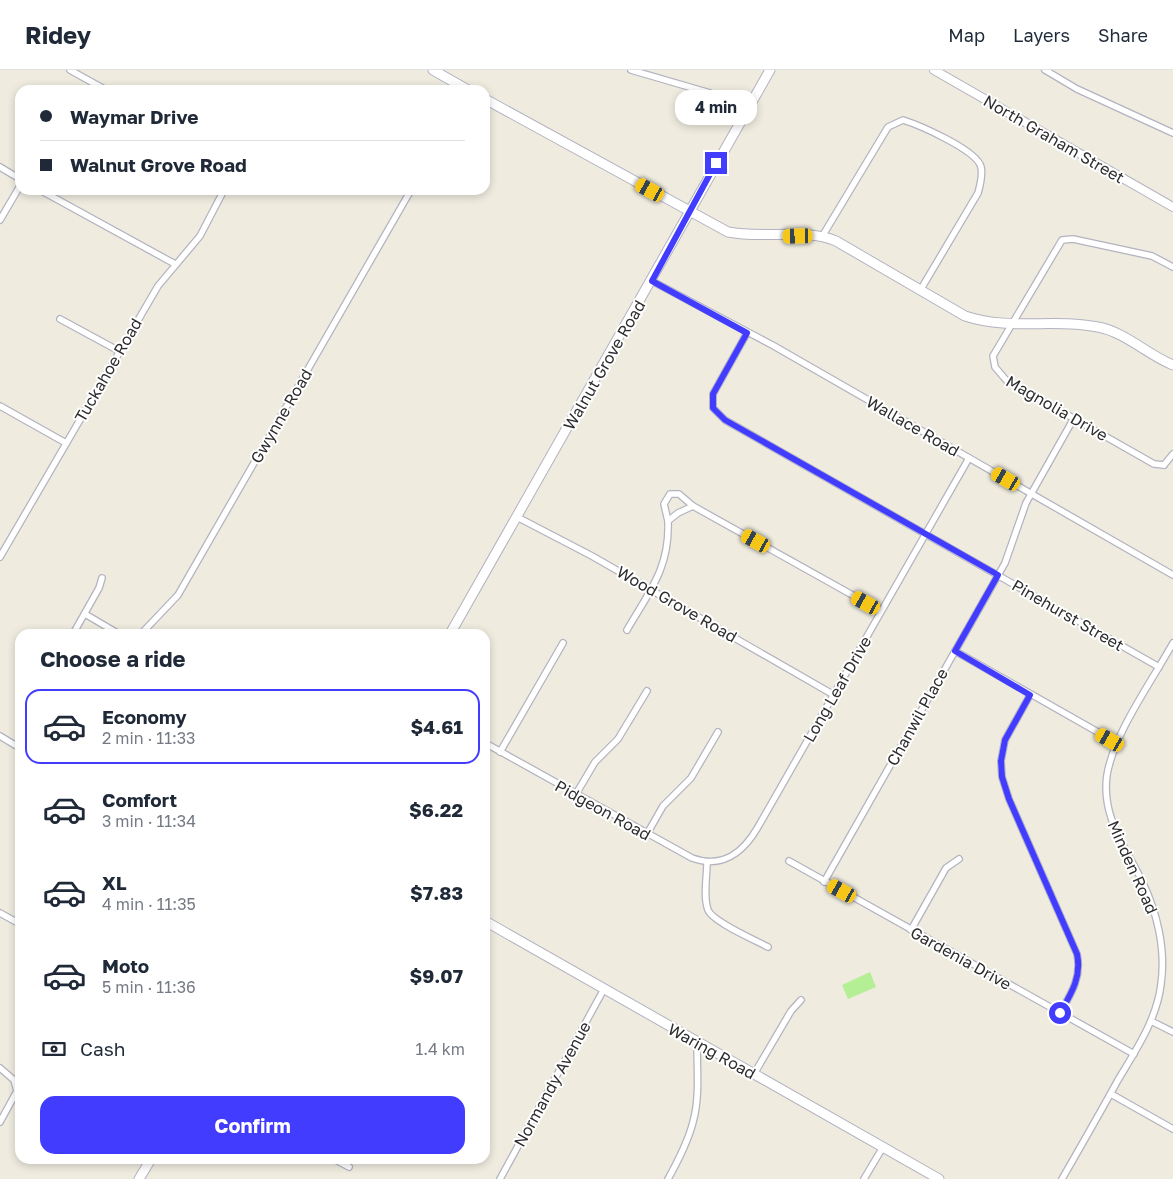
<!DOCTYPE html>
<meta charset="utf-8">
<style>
:root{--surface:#fff;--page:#f6f6f7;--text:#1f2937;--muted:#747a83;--line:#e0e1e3;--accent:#423cff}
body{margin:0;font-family:"Golos Text",sans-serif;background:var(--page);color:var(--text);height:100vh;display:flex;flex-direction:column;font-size:19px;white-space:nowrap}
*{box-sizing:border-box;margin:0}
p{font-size:16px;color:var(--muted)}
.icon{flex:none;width:28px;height:28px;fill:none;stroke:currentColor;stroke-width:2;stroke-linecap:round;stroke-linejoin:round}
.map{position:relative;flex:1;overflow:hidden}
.details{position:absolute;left:15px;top:559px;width:475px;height:535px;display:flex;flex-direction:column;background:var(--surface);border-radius:15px;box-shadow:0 2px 8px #0003}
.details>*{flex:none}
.hud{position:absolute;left:15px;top:15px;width:475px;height:110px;border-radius:15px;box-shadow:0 2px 8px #0003;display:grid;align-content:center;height:110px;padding:0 25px;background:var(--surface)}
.end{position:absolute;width:22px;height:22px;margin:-11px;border:6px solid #423cff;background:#fff;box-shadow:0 0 0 2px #fff}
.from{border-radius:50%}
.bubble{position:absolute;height:35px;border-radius:15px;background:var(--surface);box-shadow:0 2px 8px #0003;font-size:16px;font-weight:700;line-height:35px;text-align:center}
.car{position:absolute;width:15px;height:30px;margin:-15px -8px;border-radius:6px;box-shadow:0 0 4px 1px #0007;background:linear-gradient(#f5c518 24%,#345 0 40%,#f5c518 0 76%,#345 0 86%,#f5c518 0)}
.hud b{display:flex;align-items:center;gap:18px;height:48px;font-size:19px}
.hud b+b{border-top:1px solid var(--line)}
.hud i{width:12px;height:12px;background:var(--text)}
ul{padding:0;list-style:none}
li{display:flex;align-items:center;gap:15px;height:75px;margin:0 10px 8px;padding:0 15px;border:2px solid transparent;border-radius:15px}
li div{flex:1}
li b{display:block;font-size:19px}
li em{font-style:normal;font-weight:700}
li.active{border-color:var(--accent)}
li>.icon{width:45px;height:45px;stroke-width:1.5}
h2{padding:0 25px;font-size:22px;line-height:60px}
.pay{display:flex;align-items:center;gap:12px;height:55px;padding:0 25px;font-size:19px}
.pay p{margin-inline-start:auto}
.action{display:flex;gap:10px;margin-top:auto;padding:10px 25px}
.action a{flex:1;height:58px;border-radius:15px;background:var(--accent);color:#fff;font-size:20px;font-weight:700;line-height:58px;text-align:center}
header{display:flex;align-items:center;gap:30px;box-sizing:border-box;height:70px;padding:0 25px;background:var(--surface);border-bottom:1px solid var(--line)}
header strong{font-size:24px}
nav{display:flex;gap:28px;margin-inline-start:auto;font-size:18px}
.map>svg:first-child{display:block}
</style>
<header>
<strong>Ridey</strong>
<nav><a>Map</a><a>Layers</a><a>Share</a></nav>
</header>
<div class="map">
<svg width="1173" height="1109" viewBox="0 0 1173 1109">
<rect width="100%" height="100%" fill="#efebdf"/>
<path fill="#b5ef95" d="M870 902 876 917 848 929 842 915Z"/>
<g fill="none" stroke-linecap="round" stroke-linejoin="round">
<g stroke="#b3b3c1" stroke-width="8">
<g id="minor">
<path d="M70 0 106 20"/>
<path d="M631 0 710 23 745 42"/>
<path d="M1045 0 1077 19 1173 63"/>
<path d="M0 97 20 109"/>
<path d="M40 120 175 194"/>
<path d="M0 150 20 116"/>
<path d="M823 165 888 57 903 50C919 55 977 80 981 97 983 106 980 115 978 123L921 219"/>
<path d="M652 211 774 276 1173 505"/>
<path d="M60 249 119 281"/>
<path d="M747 263 713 324V338L725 350 1159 597"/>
<path d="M0 336 66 373"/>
<path d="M1164 395 1154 394 1006 310 995 297 993 286 1062 170 1073 169 1152 186 1173 197"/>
<path d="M1164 395 1173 384"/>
<path d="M517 447 592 486 834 625"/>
<path d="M668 451 664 434 670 424H679L693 436"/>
<path d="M0 487 158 216 200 166 224 120"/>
<path d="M85 544 119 564"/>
<path d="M627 560C649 522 670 498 668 451L678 443 693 436 881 541"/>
<path d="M73 564 99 518 102 508"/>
<path d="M141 564 178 525 411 120"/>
<path d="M955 581 1117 673"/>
<path d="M1030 625 1005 670 1001 691 1002 707 1009 729 1077 884C1082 907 1071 924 1060 943"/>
<path d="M0 666 20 678"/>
<path d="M485 673 692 788C723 799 743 783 758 757L969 388"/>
<path d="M500 682 563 573"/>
<path d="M576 724 595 692 618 669 647 621"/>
<path d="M647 764 663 736 691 708 718 662"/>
<path d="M789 791 1134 984"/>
<path d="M707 792C707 807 703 826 708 840 713 852 755 870 768 877"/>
<path d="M824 812 1005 493 1026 433 1074 348"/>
<path d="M0 843 20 854"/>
<path d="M911 860 946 798 959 789"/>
<path d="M1151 951 1173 962"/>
<path d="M0 998 14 1010 17 1021 0 1052"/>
<path d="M754 1004 791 941 801 930"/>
<path d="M1111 1024 1173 1059"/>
<path d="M334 1089 349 1097"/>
<path d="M500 1109 604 919"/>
<path d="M668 1109C678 1091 688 1072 693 1052 700 1027 697 999 697 973"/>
<path d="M864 1109 883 1077"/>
<path d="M1062 1109C1081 1076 1100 1043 1118 1010 1136 980 1157 949 1161 914 1166 879 1157 842 1142 811 1125 776 1101 746 1107 705 1114 663 1152 611 1173 573"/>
</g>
</g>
<g stroke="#b3b3c1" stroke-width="10">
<path id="tertiary" d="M934 0 1173 137"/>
</g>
<g stroke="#b3b3c1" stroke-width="11">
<g id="secondary">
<path d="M433 0 468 20"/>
<path d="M485 29 728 162C763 169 806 158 836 171L965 246C1011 261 1052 248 1098 257 1125 262 1148 285 1173 295"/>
<path d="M450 564 770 0"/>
<path d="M485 851 939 1109"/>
<path d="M139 1109 151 1089"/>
</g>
</g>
<use href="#minor" stroke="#fff" stroke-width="5.5"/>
<use href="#tertiary" stroke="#fff" stroke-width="8"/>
<use href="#secondary" stroke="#fff" stroke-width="9"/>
</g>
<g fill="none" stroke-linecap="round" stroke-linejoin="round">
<path stroke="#423cff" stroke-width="6" d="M716 93 652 211 747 263 713 324V338L725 350 998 505 955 581 1030 625 1005 670 1001 691 1002 707 1009 729 1077 884C1082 907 1071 924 1060 943"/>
</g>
<g text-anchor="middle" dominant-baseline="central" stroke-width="4" stroke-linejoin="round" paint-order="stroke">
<g font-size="16" fill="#2d2d2d" stroke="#fff">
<text transform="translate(1054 69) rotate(30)">North Graham Street</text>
<text transform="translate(604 295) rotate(-60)">Walnut Grove Road</text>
<text transform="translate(108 300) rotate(-60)">Tuckahoe Road</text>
<text transform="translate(1057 338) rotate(30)">Magnolia Drive</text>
<text transform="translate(281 346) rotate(-60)">Gwynne Road</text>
<text transform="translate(913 356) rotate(30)">Wallace Road</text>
<text transform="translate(677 534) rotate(30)">Wood Grove Road</text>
<text transform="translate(1068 545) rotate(30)">Pinehurst Street</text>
<text transform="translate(837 619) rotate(-60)">Long Leaf Drive</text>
<text transform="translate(917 647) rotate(-61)">Chanwil Place</text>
<text transform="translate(603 740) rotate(29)">Pidgeon Road</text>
<text transform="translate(1133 797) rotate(66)">Minden Road</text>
<text transform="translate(961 888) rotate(29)">Gardenia Drive</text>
<text transform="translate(712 981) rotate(29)">Waring Road</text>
<text transform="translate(552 1014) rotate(-61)">Normandy Avenue</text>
</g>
</g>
</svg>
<i class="end from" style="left:1060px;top:943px"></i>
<i class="end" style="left:716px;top:93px"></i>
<div class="bubble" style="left:675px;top:20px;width:82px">4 min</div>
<i class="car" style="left:650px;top:120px;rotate:299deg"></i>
<i class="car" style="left:798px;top:166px;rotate:269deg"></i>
<i class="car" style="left:1006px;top:409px;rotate:300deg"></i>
<i class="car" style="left:756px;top:471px;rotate:299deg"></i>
<i class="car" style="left:866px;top:533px;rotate:299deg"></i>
<i class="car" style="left:1110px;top:670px;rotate:300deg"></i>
<i class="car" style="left:842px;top:821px;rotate:299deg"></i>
<div class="hud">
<b><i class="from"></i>Waymar Drive</b>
<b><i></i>Walnut Grove Road</b>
</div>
<section class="details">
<h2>Choose a ride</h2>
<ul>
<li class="active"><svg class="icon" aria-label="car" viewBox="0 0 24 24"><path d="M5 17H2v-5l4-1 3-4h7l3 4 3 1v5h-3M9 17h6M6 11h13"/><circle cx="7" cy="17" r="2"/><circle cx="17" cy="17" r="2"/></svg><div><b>Economy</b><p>2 min · 11:33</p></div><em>$4.61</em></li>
<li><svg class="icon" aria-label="car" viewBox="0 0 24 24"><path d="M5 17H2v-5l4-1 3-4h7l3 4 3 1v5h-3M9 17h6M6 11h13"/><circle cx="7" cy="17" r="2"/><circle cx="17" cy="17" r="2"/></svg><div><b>Comfort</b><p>3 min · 11:34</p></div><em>$6.22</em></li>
<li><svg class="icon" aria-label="car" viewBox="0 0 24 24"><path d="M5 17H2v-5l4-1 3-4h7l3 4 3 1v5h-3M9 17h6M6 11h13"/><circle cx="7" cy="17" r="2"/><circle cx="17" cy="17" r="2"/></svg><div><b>XL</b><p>4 min · 11:35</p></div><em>$7.83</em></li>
<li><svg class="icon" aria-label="car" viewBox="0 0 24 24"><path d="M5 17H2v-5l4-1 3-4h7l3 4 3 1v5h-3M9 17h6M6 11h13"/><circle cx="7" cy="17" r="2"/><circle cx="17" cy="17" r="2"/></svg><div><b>Moto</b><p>5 min · 11:36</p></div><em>$9.07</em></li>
</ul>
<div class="pay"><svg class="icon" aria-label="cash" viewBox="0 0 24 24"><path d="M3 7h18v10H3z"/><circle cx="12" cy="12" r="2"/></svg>Cash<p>1.4 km</p></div>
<div class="action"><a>Confirm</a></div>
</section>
</div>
